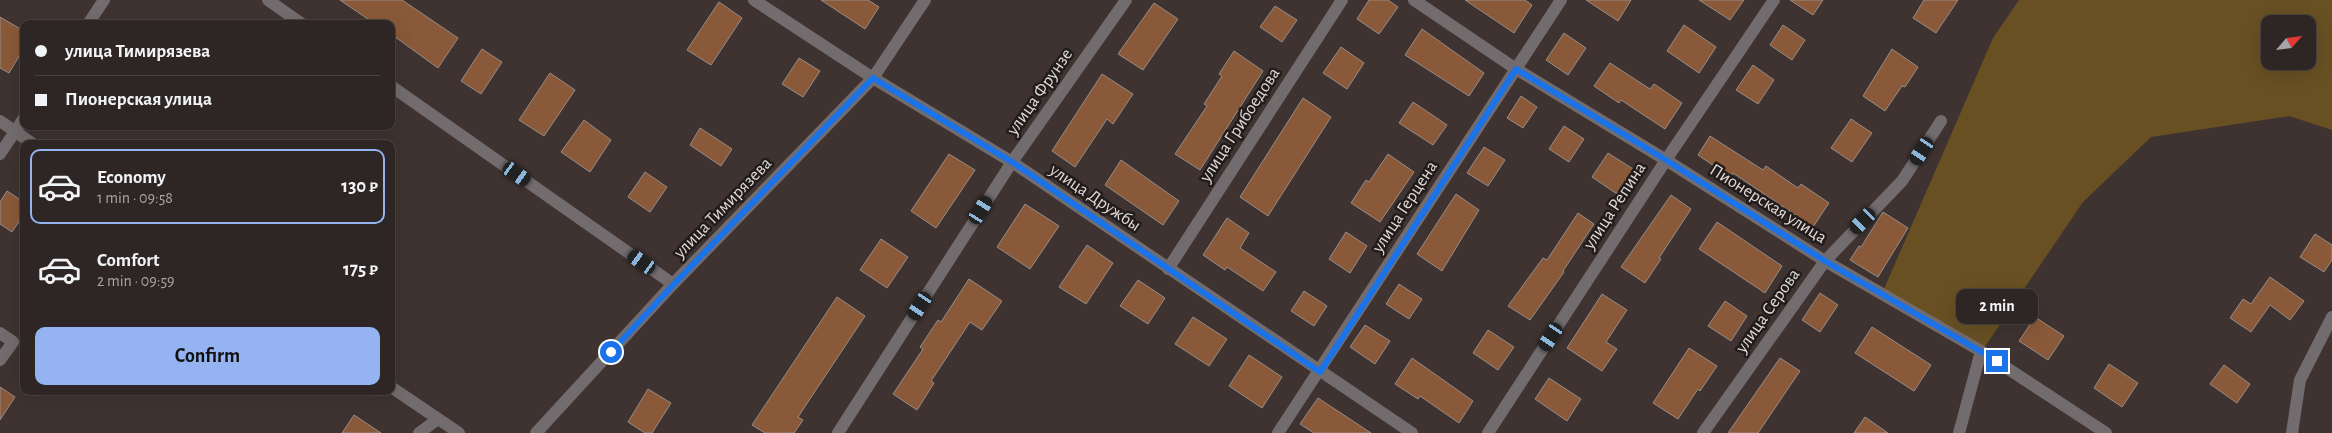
<!DOCTYPE html>
<meta charset="utf-8">
<style>
:root{--surface:#2e2625;--page:#362e2d;--text:#f1f3f6;--muted:#a7a5a7;--line:#494342;--accent:#95b2f1}
body{margin:0;font-family:"Alegreya Sans",sans-serif;background:var(--page);color:var(--text);height:100vh;display:flex;flex-direction:column;font-size:19px;white-space:nowrap}
*{box-sizing:border-box;margin:0}
p{font-size:16px;color:var(--muted)}
.icon{flex:none;width:28px;height:28px;fill:none;stroke:currentColor;stroke-width:2;stroke-linecap:round;stroke-linejoin:round}
.map{position:relative;flex:1;overflow:hidden}
.sheet{position:absolute;left:20px;top:140px;width:375px;height:255px;display:flex;flex-direction:column;background:var(--surface);border-radius:10px;box-shadow:0 5px 20px #0002,0 0 0 1px var(--line)}
.sheet>*{flex:none}
.hud{position:absolute;left:20px;top:20px;width:375px;height:110px;border-radius:10px;box-shadow:0 5px 20px #0002,0 0 0 1px var(--line);display:grid;align-content:center;height:110px;padding:0 15px;background:var(--surface)}
.needle{width:32px;rotate:62deg}
.tools{position:absolute;left:2261px;top:15px;display:grid;gap:10px}
.tools a{display:grid;place-items:center;width:55px;height:55px;border-radius:10px;background:var(--surface);box-shadow:0 5px 20px #0002,0 0 0 1px var(--line);font-size:25px}
.end{position:absolute;width:22px;height:22px;margin:-11px;border:6px solid #1a73e8;background:#fff;box-shadow:0 0 0 2px #fff}
.from{border-radius:50%}
.bubble{position:absolute;height:35px;border-radius:10px;background:var(--surface);box-shadow:0 5px 20px #0002,0 0 0 1px var(--line);font-size:16px;font-weight:700;line-height:35px;text-align:center}
.car{position:absolute;width:15px;height:30px;margin:-15px -8px;border-radius:6px;box-shadow:0 0 4px 1px #0007;background:linear-gradient(#222 24%,#8ab4d8 0 40%,#222 0 76%,#8ab4d8 0 86%,#222 0)}
.hud b{display:flex;align-items:center;gap:18px;height:48px;font-size:19px}
.hud b+b{border-top:1px solid var(--line)}
.hud i{width:12px;height:12px;background:var(--text)}
ul{padding:9px 0 0;list-style:none}
li{display:flex;align-items:center;gap:15px;height:75px;margin:0 10px 8px;padding:0 5px;border:2px solid transparent;border-radius:10px}
li div{flex:1}
li b{display:block;font-size:19px}
li em{font-style:normal;font-weight:700}
li.on{border-color:var(--accent)}
li>.icon{width:45px;height:45px;stroke-width:1.5}
.action{display:flex;gap:10px;margin-top:auto;padding:10px 15px}
.action a{flex:1;height:58px;border-radius:10px;background:var(--accent);color:#111;font-size:20px;font-weight:700;line-height:58px;text-align:center}
.map>svg:first-child{display:block}
</style>
<div class="map">
<svg width="2332" height="433" viewBox="0 0 2332 433">
<rect width="100%" height="100%" fill="#3e3331"/>
<path fill="#685023" fill-rule="evenodd" d="M2019 0H2332V130L2289 116 2151 137 2083 202 1984 348 1884 289 1993 38ZM2270 24H2308V61H2270Z"/>
<g fill="#895939" stroke="#988d86">
<path d="M340 0H402L458 38 438 68 391 34V24H375Z"/>
<path d="M821 0H868L879 7 865 29Z"/>
<path d="M1369 0H1388L1398 7 1379 34 1357 19Z"/>
<path d="M1465 0H1525L1532 5 1514 33Z"/>
<path d="M1586 0H1631L1618 21Z"/>
<path d="M1699 0H1744L1730 20Z"/>
<path d="M1790 0H1823L1813 15Z"/>
<path d="M1924 0H1958L1936 33 1913 18Z"/>
<path d="M719 2 742 18 711 65 687 50Z"/>
<path d="M1154 3 1178 19 1143 70 1118 54Z"/>
<path d="M1275 6 1297 20 1282 42 1260 27Z"/>
<path d="M0 17 24 31V48L9 73 0 68Z"/>
<path d="M1684 25 1716 47 1699 73 1667 51Z"/>
<path d="M1783 25 1805 40 1792 60 1770 45Z"/>
<path d="M1422 29 1484 73 1469 96 1405 55Z"/>
<path d="M1564 33 1586 48 1568 75 1546 60Z"/>
<path d="M1341 47 1364 63 1347 89 1323 73Z"/>
<path d="M482 49 502 62 481 94 461 81Z"/>
<path d="M1892 49 1918 67 1905 87 1902 86 1885 111 1863 96Z"/>
<path d="M1234 51 1263 71 1200 170 1175 154 1207 106 1204 104 1222 76 1219 74Z"/>
<path d="M799 58 820 71 803 97 782 84Z"/>
<path d="M1610 63 1650 89 1654 84 1682 103 1665 129 1621 100 1619 103 1594 86Z"/>
<path d="M1753 65 1774 80 1758 104 1736 90Z"/>
<path d="M550 73 575 90 544 136 519 120Z"/>
<path d="M1102 74 1133 94 1113 124 1107 119 1075 167 1052 151Z"/>
<path d="M1521 96 1537 107 1523 128 1507 118Z"/>
<path d="M1303 98 1331 117 1268 216 1240 197Z"/>
<path d="M1413 102 1447 125 1433 145 1399 123Z"/>
<path d="M1851 119 1872 133 1852 162 1831 148Z"/>
<path d="M584 120 611 140 590 172 561 152Z"/>
<path d="M1564 126 1584 139 1569 162 1549 149Z"/>
<path d="M700 128 732 149 721 166 690 145Z"/>
<path d="M1710 136 1763 170 1766 166 1798 188 1801 184 1829 203 1813 227 1733 173 1730 177 1698 155Z"/>
<path d="M1484 147 1505 160 1488 186 1467 173Z"/>
<path d="M1608 153 1633 169 1617 194 1592 177Z"/>
<path d="M949 154 975 170 936 228 911 211Z"/>
<path d="M1388 154 1414 172 1380 222 1351 203 1366 180 1369 182Z"/>
<path d="M1121 160 1179 201 1163 225 1105 185Z"/>
<path d="M645 172 667 187 650 212 628 197Z"/>
<path d="M7 191 24 202V214L12 232 0 224V202Z"/>
<path d="M1456 194 1479 210 1442 271 1417 254Z"/>
<path d="M1671 195 1691 209 1659 258 1661 259 1645 283 1621 267Z"/>
<path d="M1025 204 1059 226 1030 269 997 247Z"/>
<path d="M1883 212 1908 228 1878 277 1850 260 1859 246 1861 247Z"/>
<path d="M1578 213 1594 224 1563 271 1564 272 1530 320 1508 306 1543 258 1547 260Z"/>
<path d="M1227 218 1249 233 1240 248 1276 272 1263 291 1227 267 1225 270 1203 255Z"/>
<path d="M1717 222 1782 266 1765 293 1699 249Z"/>
<path d="M1346 232 1367 246 1350 273 1329 259Z"/>
<path d="M2315 234 2332 245V260L2324 272 2300 257Z"/>
<path d="M881 239 908 257 887 288 860 270Z"/>
<path d="M1087 245 1113 263 1086 304 1059 287Z"/>
<path d="M2270 277 2304 301 2290 320 2270 305 2251 332 2230 318 2243 299 2251 304Z"/>
<path d="M969 279 1002 301 982 330 970 322 931 381 934 383 917 410 893 394 923 349 920 347 938 320 941 322Z"/>
<path d="M1138 280 1165 298 1148 324 1120 306Z"/>
<path d="M1399 284 1422 299 1409 319 1386 304Z"/>
<path d="M1304 291 1327 306 1314 326 1291 311Z"/>
<path d="M1820 293 1838 305 1820 332 1802 320Z"/>
<path d="M1602 294 1627 310 1606 342 1617 349 1602 371 1567 348Z"/>
<path d="M837 297 865 316 798 417 803 420 794 433H765L752 425Z"/>
<path d="M1725 301 1747 316 1731 341 1708 326Z"/>
<path d="M1193 317 1227 339 1209 366 1175 344Z"/>
<path d="M2035 317 2064 336 2048 360 2019 341Z"/>
<path d="M1365 325 1390 341 1375 364 1350 347Z"/>
<path d="M1872 327 1931 365 1914 391 1855 353Z"/>
<path d="M1488 330 1514 347 1498 370 1473 353Z"/>
<path d="M1689 348 1717 366 1700 391 1698 389 1678 419 1653 403Z"/>
<path d="M1249 355 1282 377 1262 408 1229 386Z"/>
<path d="M1412 358 1473 401 1459 423 1420 396 1418 399 1395 384Z"/>
<path d="M1780 358 1800 371 1758 433H1728Z"/>
<path d="M2109 364 2138 383 2122 407 2094 388Z"/>
<path d="M2224 365 2250 384 2237 403 2210 384Z"/>
<path d="M1549 378 1581 399 1567 421 1535 399Z"/>
<path d="M0 387 15 397 0 420Z"/>
<path d="M648 389 671 403 652 433H645L628 422Z"/>
<path d="M1318 398 1371 433H1314L1300 424Z"/>
<path d="M354 415 381 433H342Z"/>
<path d="M1865 417 1888 433H1854Z"/>
</g>
<g fill="none" stroke-linecap="round" stroke-linejoin="round">
<g stroke="#726c6e" stroke-width="12">
<path d="M268 0 302 24"/>
<path d="M754 0 873 78 1012 162 1412 433"/>
<path d="M1414 0 1516 69 1666 160 1825 261 1981 351 2106 433"/>
<path d="M88 24 104 0"/>
<path d="M391 86 673 284"/>
<path d="M0 121 33 144"/>
<path d="M0 154 24 118"/>
<path d="M1168 269 1342 0"/>
<path d="M0 333 13 342 0 360"/>
<path d="M391 387 459 433"/>
<path d="M419 433 438 419"/>
<path d="M536 433 673 284 873 78 925 0"/>
<path d="M838 433 1012 162 1126 0"/>
<path d="M1278 433 1561 0"/>
<path d="M1488 433 1666 160 1774 0"/>
<path d="M1703 433 1825 261 1902 181 1941 121"/>
<path d="M1959 433 1981 351"/>
<path d="M2292 433 2300 380 2332 317"/>
</g>
</g>
<g fill="none" stroke-linecap="round" stroke-linejoin="round">
<path stroke="#1a73e8" stroke-width="6" d="M611 352 674 284 873 78 1012 162 1320 372 1516 69 1666 160 1825 261 1997 361"/>
</g>
<g text-anchor="middle" dominant-baseline="central" stroke-width="5" stroke-linejoin="round" paint-order="stroke">
<g font-size="18" fill="#e0d9d8" stroke="#211c1b">
<text transform="translate(1040 92) rotate(-55)">улица Фрунзе</text>
<text transform="translate(1240 125) rotate(-57)">улица Грибоедова</text>
<text transform="translate(1095 198) rotate(34)">улица Дружбы</text>
<text transform="translate(1768 204) rotate(32)">Пионерская улица</text>
<text transform="translate(1615 206) rotate(-57)">улица Репина</text>
<text transform="translate(1405 207) rotate(-57)">улица Герцена</text>
<text transform="translate(723 208) rotate(-46)">улица Тимирязева</text>
<text transform="translate(1768 311) rotate(-55)">улица Серова</text>
</g>
</g>
</svg>
<div class="tools">
<a><svg class="needle" viewBox="-14 -14 28 28"><path d="M0-13l5 13h-10z" fill="#e53935"/><path d="M0 13l5-13h-10z" fill="#a7a5a7"/></svg></a>
</div>
<i class="end from" style="left:611px;top:352px"></i>
<i class="end" style="left:1997px;top:361px"></i>
<div class="bubble" style="left:1956px;top:289px;width:82px">2 min</div>
<i class="car" style="left:1922px;top:151px;rotate:213deg"></i>
<i class="car" style="left:517px;top:174px;rotate:125deg"></i>
<i class="car" style="left:981px;top:210px;rotate:32deg"></i>
<i class="car" style="left:1863px;top:221px;rotate:224deg"></i>
<i class="car" style="left:642px;top:262px;rotate:305deg"></i>
<i class="car" style="left:920px;top:306px;rotate:213deg"></i>
<i class="car" style="left:1551px;top:337px;rotate:213deg"></i>
<div class="hud">
<b><i class="from"></i>улица Тимирязева</b>
<b><i></i>Пионерская улица</b>
</div>
<section class="sheet">
<ul>
<li class="on"><svg class="icon" aria-label="car" viewBox="0 0 24 24"><path d="M5 17H2v-5l4-1 3-4h7l3 4 3 1v5h-3M9 17h6M6 11h13"/><circle cx="7" cy="17" r="2"/><circle cx="17" cy="17" r="2"/></svg><div><b>Economy</b><p>1 min · 09:58</p></div><em>130 ₽</em></li>
<li><svg class="icon" aria-label="car" viewBox="0 0 24 24"><path d="M5 17H2v-5l4-1 3-4h7l3 4 3 1v5h-3M9 17h6M6 11h13"/><circle cx="7" cy="17" r="2"/><circle cx="17" cy="17" r="2"/></svg><div><b>Comfort</b><p>2 min · 09:59</p></div><em>175 ₽</em></li>
</ul>
<div class="action"><a>Confirm</a></div>
</section>
</div>
